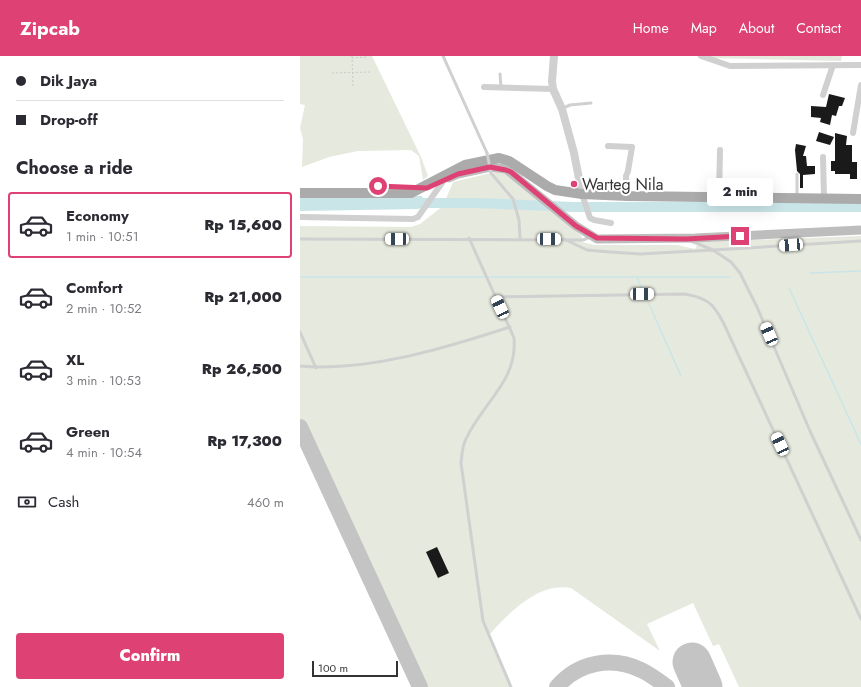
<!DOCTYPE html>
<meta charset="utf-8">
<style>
:root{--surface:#fff;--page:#f2f2f3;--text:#2b2b33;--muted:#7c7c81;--line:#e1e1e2;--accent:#de4174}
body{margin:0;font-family:Jost,sans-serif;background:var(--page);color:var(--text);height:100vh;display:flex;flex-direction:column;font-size:15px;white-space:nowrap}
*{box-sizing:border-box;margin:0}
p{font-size:13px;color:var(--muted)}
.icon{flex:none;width:22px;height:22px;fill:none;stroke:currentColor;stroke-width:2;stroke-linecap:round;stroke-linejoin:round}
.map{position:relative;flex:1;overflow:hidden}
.details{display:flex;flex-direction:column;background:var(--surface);width:300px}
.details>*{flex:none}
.hud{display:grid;align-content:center;height:88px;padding:0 16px;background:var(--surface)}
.scale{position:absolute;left:12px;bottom:10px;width:86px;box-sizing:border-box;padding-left:4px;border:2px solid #333;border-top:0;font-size:11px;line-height:14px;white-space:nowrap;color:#333;-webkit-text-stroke:3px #fff;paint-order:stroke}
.end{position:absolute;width:18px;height:18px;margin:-9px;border:5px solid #de4174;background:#fff;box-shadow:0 0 0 2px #fff}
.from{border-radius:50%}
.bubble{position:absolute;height:28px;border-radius:4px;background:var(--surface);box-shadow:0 4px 16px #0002;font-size:13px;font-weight:800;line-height:28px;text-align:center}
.car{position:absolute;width:12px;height:24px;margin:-12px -6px;border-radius:5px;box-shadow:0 0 3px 1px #0007;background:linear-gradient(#fff 24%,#345 0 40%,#fff 0 76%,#345 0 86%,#fff 0)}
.hud b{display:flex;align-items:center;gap:14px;height:38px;font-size:15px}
.hud b+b{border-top:1px solid var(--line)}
.hud i{width:10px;height:10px;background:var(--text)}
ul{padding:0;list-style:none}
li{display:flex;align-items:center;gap:12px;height:66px;margin:0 8px 6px;padding:0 8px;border:2px solid transparent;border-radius:4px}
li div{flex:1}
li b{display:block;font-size:15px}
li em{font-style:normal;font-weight:800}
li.current{border-color:var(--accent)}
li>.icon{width:36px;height:36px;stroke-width:1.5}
h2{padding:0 16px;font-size:18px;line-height:48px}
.pay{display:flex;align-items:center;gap:10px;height:44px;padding:0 16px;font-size:15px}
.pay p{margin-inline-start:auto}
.action{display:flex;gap:8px;margin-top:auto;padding:8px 16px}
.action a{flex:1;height:46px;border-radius:4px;background:var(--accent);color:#fff;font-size:16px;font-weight:800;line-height:46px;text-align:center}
header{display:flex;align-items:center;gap:24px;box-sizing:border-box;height:56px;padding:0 20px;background:var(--accent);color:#fff}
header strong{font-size:19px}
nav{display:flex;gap:22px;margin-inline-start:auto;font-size:14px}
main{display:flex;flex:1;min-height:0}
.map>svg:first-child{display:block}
</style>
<header>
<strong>Zipcab</strong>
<nav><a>Home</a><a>Map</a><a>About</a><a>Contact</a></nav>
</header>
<main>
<section class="details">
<div class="hud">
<b><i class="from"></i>Dik Jaya</b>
<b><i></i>Drop-off</b>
</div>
<h2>Choose a ride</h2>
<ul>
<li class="current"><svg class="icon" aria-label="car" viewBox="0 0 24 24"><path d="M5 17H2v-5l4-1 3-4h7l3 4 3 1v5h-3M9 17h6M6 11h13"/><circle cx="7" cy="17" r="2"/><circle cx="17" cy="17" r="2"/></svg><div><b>Economy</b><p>1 min · 10:51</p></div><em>Rp 15,600</em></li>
<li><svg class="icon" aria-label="car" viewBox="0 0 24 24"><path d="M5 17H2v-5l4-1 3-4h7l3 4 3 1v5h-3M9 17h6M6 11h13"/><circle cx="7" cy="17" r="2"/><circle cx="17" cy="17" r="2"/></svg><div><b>Comfort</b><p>2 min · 10:52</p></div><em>Rp 21,000</em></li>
<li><svg class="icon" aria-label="car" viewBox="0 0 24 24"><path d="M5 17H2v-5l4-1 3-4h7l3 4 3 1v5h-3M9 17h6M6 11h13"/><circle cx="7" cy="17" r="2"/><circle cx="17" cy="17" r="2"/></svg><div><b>XL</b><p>3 min · 10:53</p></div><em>Rp 26,500</em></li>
<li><svg class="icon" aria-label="car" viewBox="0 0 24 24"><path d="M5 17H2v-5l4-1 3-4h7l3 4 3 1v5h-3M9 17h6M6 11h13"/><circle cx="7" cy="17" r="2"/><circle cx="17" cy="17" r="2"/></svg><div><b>Green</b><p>4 min · 10:54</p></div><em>Rp 17,300</em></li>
</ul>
<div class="pay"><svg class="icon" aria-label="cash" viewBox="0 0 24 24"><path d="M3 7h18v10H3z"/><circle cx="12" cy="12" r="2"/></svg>Cash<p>460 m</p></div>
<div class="action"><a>Confirm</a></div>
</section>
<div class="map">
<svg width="561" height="631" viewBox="0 0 561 631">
<rect width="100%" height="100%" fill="#fff"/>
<g fill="#e6e9dd">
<path d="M0 0H72L121 101 128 120 123 124 119 100 111 94 58 95 29 101 2 111 3 83 0 72 5 49 0 48Z"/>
<path d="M410 0H542L541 5 410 2Z"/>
<path d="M204 114 282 180V186L294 189H377L395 193 399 186 561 180V631H439L419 588 413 590 393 547 347 568 360 595 271 532C238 526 209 557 189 579L211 631H120L0 371V170L111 171 120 168 143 150 153 126Z"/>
</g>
<path fill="#cae5e8" d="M0 140H122L124 147 119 153 0 155Z"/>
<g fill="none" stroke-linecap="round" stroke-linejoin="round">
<g stroke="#cae5e8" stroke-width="1.5">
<path d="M510 217 561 215"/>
<path d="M0 221H430"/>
<path d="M337 221 341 231"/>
<path d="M489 232 561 388"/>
<path d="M349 248 381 320"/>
</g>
<path stroke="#cae5e8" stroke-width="10" d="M119 147H177L273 151H561"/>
<g stroke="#c4c4c4" stroke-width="16">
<path d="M0 371 120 631"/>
<path d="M257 631C278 606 312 600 341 614 350 618 359 625 367 631"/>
</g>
<path stroke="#c4c4c4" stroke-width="39" d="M392 606 403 631"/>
</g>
<g fill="#1a1a1a">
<path d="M529 38 545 42 542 50H539L536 60 532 59 530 69 520 66 521 62 511 61V50L526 51Z"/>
<path d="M519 76 534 81 530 89 516 85Z"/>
<path d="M535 77 547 80 546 89H552V106H557V123H550V118H535V115H531V105H535Z"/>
<path d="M496 88 506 90 503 100H506L507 110H515V118L503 119V132H500V118L497 115 495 94Z"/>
<path d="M137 491 149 517 138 522 126 496Z"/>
</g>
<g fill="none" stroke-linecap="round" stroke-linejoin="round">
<g stroke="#cacaca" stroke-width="1" stroke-dasharray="2 2" stroke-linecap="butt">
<path d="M52 0 53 30"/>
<path d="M52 2 66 1"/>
<path d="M32 17 71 16"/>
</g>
<g stroke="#d0d0d0" stroke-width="3">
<path d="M143 0 187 97"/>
<path d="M200 18 201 32"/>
<path d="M263 52 270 49 291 47"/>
<path d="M191 117 213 143 219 164 220 182"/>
<path d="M497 140V118"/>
<path d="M169 182 214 282C218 325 182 347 166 383 162 390 162 399 161 407L183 565 211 631"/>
<path d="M0 183 283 184 290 181"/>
<path d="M264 183 287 194 310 196 340 198 413 194 431 206 440 217 457 251 510 375 561 484"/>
<path d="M391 185 413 194 561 185"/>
<path d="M196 241 385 238C407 242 413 247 423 266L561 563"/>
<path d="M0 276 16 312"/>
<path d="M0 310C67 316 146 292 210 271"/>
</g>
<g stroke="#d0d0d0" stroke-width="6">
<path d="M401 0 430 10 561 9"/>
<path d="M184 31 253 33"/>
<path d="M523 39 533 9"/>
<path d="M553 77 561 29"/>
<path d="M308 90 332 91 328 115 326 120 327 140"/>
<path d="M523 101 524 142"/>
<path d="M282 138 290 162 294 164 311 167"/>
<path d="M419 141 420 94"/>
<path d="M0 161 113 163 118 161 144 124"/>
</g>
<path stroke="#d0d0d0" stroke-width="8" d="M254 0 252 25 253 33 262 53 274 97 282 138"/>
<path stroke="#bdbdbd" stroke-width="9" d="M149 122 158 118 190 111 206 113 276 170 297 183 395 182 561 174"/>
<path stroke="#ababab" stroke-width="10" d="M0 137H111L165 109 199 102 209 105 247 130 255 134 282 138 327 140 561 143"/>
<path stroke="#d0d0d0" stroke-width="3" d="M187 97 191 117"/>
</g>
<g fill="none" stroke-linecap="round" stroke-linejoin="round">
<path stroke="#de4174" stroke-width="5" d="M78 130 127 132 158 118 190 111 206 114 211 116 276 170 297 182 386 183 440 180"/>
</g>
<circle fill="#de4174" stroke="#fff" stroke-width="1.5" cx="274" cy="128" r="4"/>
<g text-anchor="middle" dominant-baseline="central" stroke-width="4" stroke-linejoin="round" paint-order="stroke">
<g font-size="16" fill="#333" stroke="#fff" text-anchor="start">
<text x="282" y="128">Warteg Nila</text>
</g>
</g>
</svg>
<div class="scale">100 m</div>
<i class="end from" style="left:78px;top:130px"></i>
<i class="end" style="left:440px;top:180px"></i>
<div class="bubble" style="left:407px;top:122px;width:66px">2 min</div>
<i class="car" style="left:97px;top:183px;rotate:270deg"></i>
<i class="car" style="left:249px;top:183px;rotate:91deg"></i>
<i class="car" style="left:491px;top:189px;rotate:266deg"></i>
<i class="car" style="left:342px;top:238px;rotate:89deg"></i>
<i class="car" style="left:200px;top:251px;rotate:335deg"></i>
<i class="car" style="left:469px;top:278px;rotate:337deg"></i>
<i class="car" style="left:480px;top:388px;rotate:335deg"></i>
</div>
</main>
